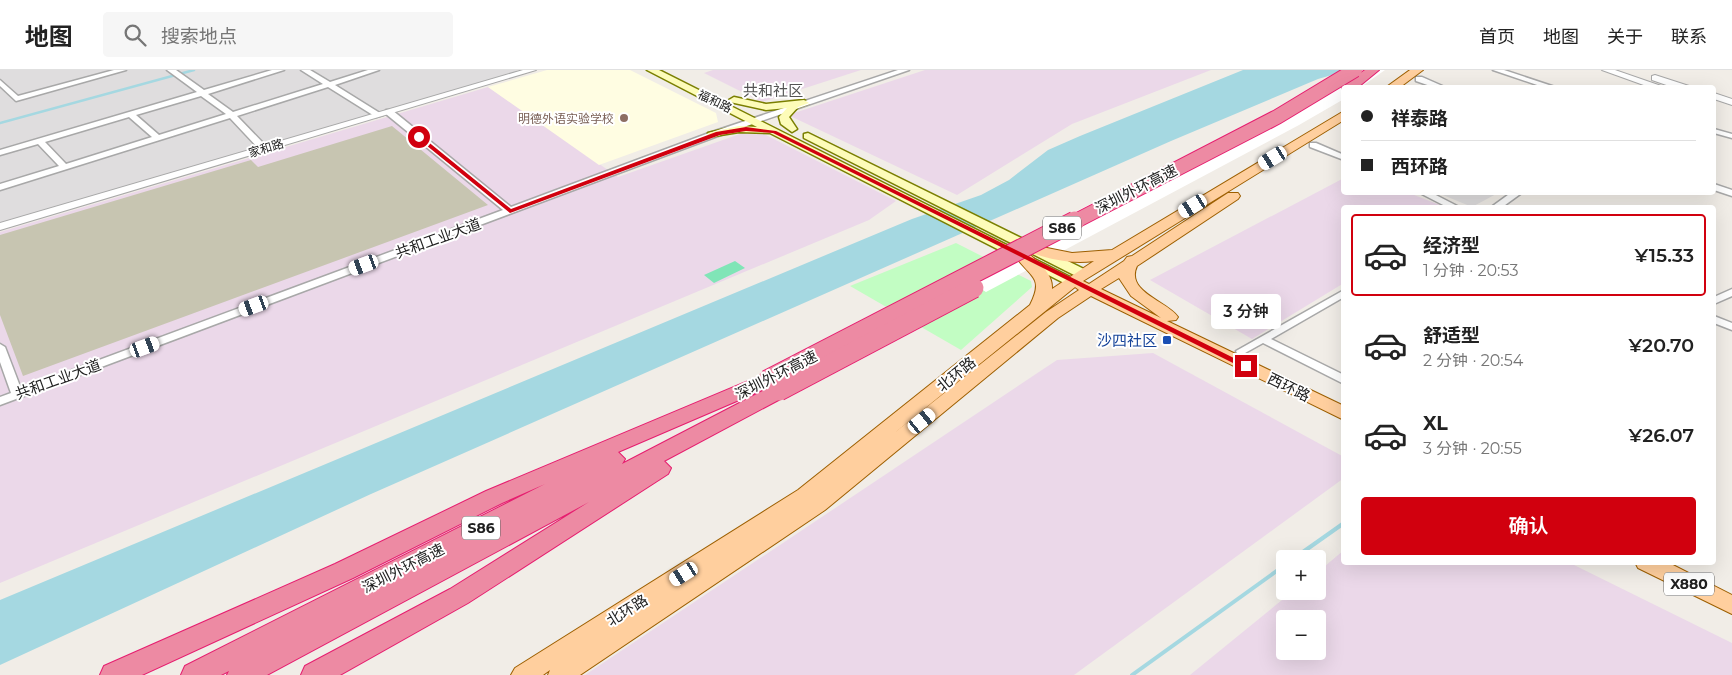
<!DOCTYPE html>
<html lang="zh">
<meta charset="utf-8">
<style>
:root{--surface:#fff;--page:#f6f6f6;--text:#222;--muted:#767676;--line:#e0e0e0;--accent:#d1000e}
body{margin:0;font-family:Montserrat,"Noto Sans SC",sans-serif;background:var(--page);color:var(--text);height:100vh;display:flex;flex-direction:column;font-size:19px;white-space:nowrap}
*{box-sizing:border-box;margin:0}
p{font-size:16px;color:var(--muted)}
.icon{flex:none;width:28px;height:28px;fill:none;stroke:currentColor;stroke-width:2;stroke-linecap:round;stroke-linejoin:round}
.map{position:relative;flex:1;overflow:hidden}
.side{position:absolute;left:1341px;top:135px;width:375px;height:360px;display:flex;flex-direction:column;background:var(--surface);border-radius:5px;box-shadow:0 5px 20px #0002}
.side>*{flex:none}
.guide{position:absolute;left:1341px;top:15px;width:375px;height:110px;border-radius:5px;box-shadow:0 5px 20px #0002;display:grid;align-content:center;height:110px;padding:0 20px;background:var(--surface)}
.controls{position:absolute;left:1276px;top:480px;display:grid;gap:10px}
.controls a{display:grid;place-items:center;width:50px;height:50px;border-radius:5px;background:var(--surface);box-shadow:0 5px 20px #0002;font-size:25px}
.end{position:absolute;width:22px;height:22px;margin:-11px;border:6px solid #d1000e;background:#fff;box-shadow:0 0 0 2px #fff}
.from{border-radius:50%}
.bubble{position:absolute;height:35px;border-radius:5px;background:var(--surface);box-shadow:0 5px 20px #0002;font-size:16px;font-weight:600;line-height:35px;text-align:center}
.car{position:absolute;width:15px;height:30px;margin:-15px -8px;border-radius:6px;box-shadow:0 0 4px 1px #0007;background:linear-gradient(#fff 24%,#345 0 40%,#fff 0 76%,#345 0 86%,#fff 0)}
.guide b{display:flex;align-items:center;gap:18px;height:48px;font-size:19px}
.guide b+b{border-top:1px solid var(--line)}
.guide i{width:12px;height:12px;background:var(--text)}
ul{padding:9px 0 0;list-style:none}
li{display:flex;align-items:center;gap:15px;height:82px;margin:0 10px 8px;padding:0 10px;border:2px solid transparent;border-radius:5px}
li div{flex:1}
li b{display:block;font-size:19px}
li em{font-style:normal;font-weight:600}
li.on{border-color:var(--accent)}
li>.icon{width:45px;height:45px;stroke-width:1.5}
.button{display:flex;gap:10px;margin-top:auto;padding:10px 20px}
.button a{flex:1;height:58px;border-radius:5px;background:var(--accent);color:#fff;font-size:20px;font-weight:600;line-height:58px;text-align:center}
header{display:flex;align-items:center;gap:30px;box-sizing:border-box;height:70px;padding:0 25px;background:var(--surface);border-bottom:1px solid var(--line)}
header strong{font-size:24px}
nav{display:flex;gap:28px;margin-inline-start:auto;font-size:18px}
.search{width:350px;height:45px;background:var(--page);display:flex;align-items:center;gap:12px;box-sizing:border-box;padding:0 18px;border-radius:5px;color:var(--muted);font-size:19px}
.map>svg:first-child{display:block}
</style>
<header>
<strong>地图</strong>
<div class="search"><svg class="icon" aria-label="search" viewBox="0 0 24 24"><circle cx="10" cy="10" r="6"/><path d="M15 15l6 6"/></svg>搜索地点</div>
<nav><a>首页</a><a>地图</a><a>关于</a><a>联系</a></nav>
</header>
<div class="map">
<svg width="1732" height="605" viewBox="0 0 1732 605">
<rect width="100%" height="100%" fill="#f1ede7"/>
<g fill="#dfddde">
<path d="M0 0H516L518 1 0 154Z"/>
<path d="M1438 123H1498L1472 137Z"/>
</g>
<g fill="#ebd8e9" fill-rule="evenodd">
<path d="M713 0H861L762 32 704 3Z"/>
<path d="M925 0H1211L1072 54 957 125 788 45Z"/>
<path d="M488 17 618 107 754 59 896 131 869 150 0 513V162Z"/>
<path d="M1344 108V122L1409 123 1445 137 1344 138V213L1252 269 1150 210Z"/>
<path d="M1153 283 1344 387V408L1074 605H585L1057 290Z"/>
<path d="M1344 480V492L1570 493 1732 573V605H1190L1293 521H1318V502ZM1285 549H1318V581H1285Z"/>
</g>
<path fill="#fffde2" d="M547 0H630L716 43 718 52 599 95 488 17Z"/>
<path fill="#c7c5b1" d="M392 56 488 135 23 306 0 245V165L251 90 258 97Z"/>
<path fill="#c2fdc3" d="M956 173 1031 211 1032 217 961 280 850 216Z"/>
<path fill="#80e5b7" d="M735 191 745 198 714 213 704 205Z"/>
<path fill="#a5d8e1" d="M1243 0H1374L1332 5 1318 9 1171 71 371 424 0 595V530L912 149 981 125 1009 110 1048 80 1080 66Z"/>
<path fill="#fff" d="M1342 0H1385L1361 17 1344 18V29L1299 55 986 222 955 203 1268 44Z"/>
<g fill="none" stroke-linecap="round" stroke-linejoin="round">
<path stroke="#a5d8e1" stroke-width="2.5" d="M0 53 194 0"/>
<g stroke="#a5d8e1" stroke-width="4">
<path d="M1293 489 1344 453"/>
<path d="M1132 605 1285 495"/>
</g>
<g stroke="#a8a8a8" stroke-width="3">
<g id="minor">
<path d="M114 0H126L16 31 0 16V10L18 26Z"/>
<path d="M167 0H176L204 20 272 0H284L208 24 233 42 323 14 301 0H310L330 12 368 0H379L335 15 383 45 376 47 328 17 237 46 267 77V81H261L230 48 0 120V114L59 96 38 74 0 85V80L197 22ZM201 26 226 44 159 65 136 45ZM129 47 152 67 66 94 45 72Z"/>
<path d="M898 0H909L715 67 0 335V327L11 323 0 292V274L5 277 21 319 503 140 386 44V40H392L511 137 709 63Z"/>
<path d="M1493 0H1504L1558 18H1546Z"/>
<path d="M1416 7H1422L1447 18H1436L1416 11Z"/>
<path d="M1714 59 1732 64V68L1714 63Z"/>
<path d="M1310 73H1316L1344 85V90L1310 77Z"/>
<path d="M1714 114 1732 120V126L1714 120Z"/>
<path d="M1418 122H1430L1461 138H1449Z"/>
<path d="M1512 122H1523L1501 138H1490Z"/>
<path d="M1732 219V226L1714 234V227Z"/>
<path d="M1344 220V227L1271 269 1344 305V314L1263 273 1245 283H1237L1236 281Z"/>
<path d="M1714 246 1732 253V260L1714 253Z"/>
</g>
</g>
<g stroke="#a8a8a8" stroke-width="2">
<g id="tertiary">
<path d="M523 0H536L0 160V153Z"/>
<path d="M1602 0H1615L1667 18H1652Z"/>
<path d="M1655 5 1689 16 1690 18H1675L1652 10V6Z"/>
<path d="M1714 23 1732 29V35L1714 29Z"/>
</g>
</g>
<g stroke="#7a7f00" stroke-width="3">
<g id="secondary">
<path d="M647 0H659L1080 212 1073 216 1068 215 770 63 739 62 708 67V63L739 56 757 57Z"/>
<path d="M734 27 766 34 804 30 809 33 798 37 789 47 797 59 792 62 781 54 779 47 787 38 766 40 730 32 729 30Z"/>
<path d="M808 63 1088 201 1090 204 1083 208 1078 207 804 68V64Z"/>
</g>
</g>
<g stroke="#9d5f00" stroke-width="2">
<g id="primary">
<path d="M1410 0H1423L1399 18H1385Z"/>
<path d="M1344 41V50L1083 211 1089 214 1124 191 1127 187 1132 186 1228 123H1238L1240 126 1238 129 1137 196C1125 222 1167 231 1178 247L1176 250 1167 251 1344 336V350L1091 226 1058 248 825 440 580 605H548L550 600 543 605H511L515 598 798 420 1030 235C1044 207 1031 208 1016 187L1019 184H1029C1040 194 1053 204 1052 219L1094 191C1073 194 1052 190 1032 183L1030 180 1032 177 1037 176 1072 183 1112 180ZM1119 208 1131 226 1161 248 1101 219ZM1075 217 1079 220 1046 242 893 364Z"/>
<path d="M1635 492H1667L1732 525V544L1638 498Z"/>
</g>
</g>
<g stroke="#e61d6f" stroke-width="2">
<g id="motorway">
<path d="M1365 0H1379L1357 18H1344L1343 21 1342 18 1343 15Z"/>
<path d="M767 303 774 305 777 310 774 315 618 382 625 389 622 394 772 316 779 314 786 316 789 321 786 326 664 391 671 398 668 404 468 533 340 605H301L305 596 450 519 589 432 267 605H227L229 601 221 605H181L185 596 545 414 502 433 353 508 142 605H100L104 596 335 494 486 421Z"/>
</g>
</g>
<use href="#minor" fill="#fff" fill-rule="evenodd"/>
<use href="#tertiary" fill="#fff" fill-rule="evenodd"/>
<use href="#secondary" fill="#fdfcb9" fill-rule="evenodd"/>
<use href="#primary" fill="#ffcf9e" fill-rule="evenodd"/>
<use href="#motorway" fill="#ed8aa3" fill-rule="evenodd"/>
<g stroke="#e61d6f" stroke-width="16" stroke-linecap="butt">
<path id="motorway-bridge-far1" d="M1072 153 1277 47 1355 0"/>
</g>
<g stroke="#e61d6f" stroke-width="21" stroke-linecap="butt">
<g id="motorway-bridge">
<path d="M767 310 1075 151"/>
<path d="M779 321 974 218"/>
</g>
</g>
<use href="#motorway-bridge-far1" stroke="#ed8aa3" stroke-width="14"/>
<use href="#motorway-bridge" stroke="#ed8aa3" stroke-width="19"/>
</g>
<path fill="#d1000e" d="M746 57 776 61 1250 296 1243 298 773 63 746 61 720 65 510 143 416 67 421 66 511 139 716 62Z"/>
<circle fill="#8d6e63" stroke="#fff" stroke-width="2" cx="624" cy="48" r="5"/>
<rect fill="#1a4fb4" stroke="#fff" stroke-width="2" x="1162" y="265" width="10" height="10" rx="2.5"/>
<g text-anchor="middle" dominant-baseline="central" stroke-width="4" stroke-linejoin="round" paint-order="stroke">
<g font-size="12" fill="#212121" stroke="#fff">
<text transform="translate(715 31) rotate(26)">福和路</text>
<text transform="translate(266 78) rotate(-17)">家和路</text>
</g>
<g font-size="12" fill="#785e54" stroke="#fff" text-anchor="end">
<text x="614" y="48">明德外语实验学校</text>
</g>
<g fill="#fff" stroke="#646464" stroke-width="1">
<rect x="1043" y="146.5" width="38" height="23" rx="4"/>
<rect x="462" y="446.5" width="38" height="23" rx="4"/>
<rect x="1664" y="502.5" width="50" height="23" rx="4"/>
</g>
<g font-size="14" font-weight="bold" fill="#212121">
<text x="1062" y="158">S86</text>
<text x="481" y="458">S86</text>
<text x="1689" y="514">X880</text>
</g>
<g font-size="15" fill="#545454" stroke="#fff">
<text x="773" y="20">共和社区</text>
</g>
<g font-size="15" fill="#212121" stroke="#fff">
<text transform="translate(1136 119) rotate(-27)">深圳外环高速</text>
<text transform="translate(438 168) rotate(-20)">共和工业大道</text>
<text transform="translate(956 304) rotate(-39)">北环路</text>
<text transform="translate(776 305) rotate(-27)">深圳外环高速</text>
<text transform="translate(58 309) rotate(-20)">共和工业大道</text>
<text transform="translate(1289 317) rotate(26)">西环路</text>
<text transform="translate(403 498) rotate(-27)">深圳外环高速</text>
<text transform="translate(627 540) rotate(-32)">北环路</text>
</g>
<g font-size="15" fill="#164399" stroke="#fff" text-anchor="end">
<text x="1157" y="270">沙四社区</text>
</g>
</g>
</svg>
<div class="controls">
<a>+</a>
<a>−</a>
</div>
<i class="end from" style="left:419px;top:67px"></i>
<i class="end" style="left:1246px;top:296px"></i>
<div class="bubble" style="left:1211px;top:224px;width:70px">3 分钟</div>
<i class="car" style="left:1273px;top:88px;rotate:239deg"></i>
<i class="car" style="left:1193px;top:136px;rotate:239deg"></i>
<i class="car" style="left:364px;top:195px;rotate:250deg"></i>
<i class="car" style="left:254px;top:236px;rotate:250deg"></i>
<i class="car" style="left:145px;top:277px;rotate:70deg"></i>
<i class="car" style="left:922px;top:351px;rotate:51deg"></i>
<i class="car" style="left:684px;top:504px;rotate:238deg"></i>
<div class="guide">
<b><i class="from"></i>祥泰路</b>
<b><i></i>西环路</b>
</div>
<section class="side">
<ul>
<li class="on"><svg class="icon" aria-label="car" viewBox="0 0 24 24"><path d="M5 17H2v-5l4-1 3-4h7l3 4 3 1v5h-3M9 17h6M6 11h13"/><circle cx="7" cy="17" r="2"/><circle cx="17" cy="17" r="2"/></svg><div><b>经济型</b><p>1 分钟 · 20:53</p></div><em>¥15.33</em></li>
<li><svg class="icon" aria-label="car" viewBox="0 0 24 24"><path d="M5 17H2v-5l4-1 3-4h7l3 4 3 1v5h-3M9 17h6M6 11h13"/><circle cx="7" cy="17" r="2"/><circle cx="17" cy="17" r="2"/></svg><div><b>舒适型</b><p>2 分钟 · 20:54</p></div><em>¥20.70</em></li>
<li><svg class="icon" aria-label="car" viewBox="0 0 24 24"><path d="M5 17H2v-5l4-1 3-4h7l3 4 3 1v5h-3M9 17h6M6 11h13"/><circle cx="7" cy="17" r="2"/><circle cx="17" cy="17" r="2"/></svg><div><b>XL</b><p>3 分钟 · 20:55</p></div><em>¥26.07</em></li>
</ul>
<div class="button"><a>确认</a></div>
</section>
</div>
